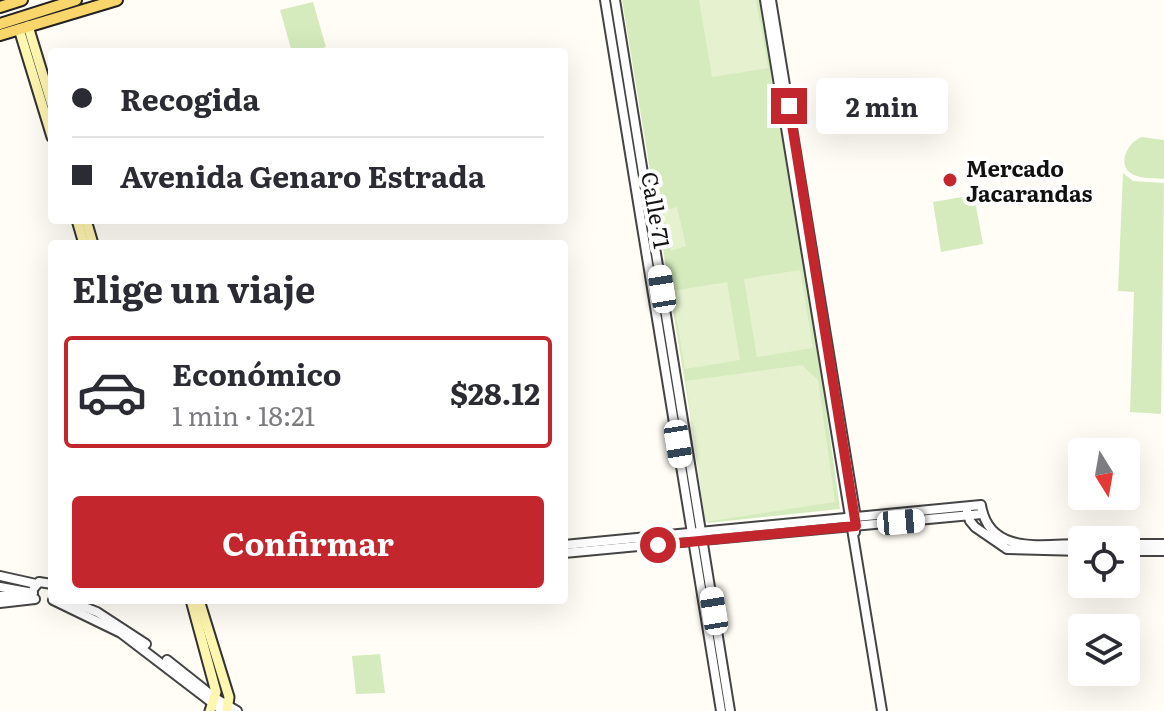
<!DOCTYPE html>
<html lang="es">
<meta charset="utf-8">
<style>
:root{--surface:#fff;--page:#f7f7f7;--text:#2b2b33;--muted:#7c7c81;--line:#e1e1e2;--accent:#c4262e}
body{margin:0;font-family:Literata,serif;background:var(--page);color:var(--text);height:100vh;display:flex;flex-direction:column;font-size:30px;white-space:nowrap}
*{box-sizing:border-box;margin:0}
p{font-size:26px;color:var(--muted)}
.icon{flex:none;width:44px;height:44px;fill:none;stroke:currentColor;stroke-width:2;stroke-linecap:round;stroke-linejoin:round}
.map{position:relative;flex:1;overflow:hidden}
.details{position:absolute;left:48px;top:240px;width:520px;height:364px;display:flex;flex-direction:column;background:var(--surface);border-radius:8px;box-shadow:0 8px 32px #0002}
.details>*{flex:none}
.top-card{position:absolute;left:48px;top:48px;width:520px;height:176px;border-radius:8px;box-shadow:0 8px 32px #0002;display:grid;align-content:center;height:176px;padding:0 24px;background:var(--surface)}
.needle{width:52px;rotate:169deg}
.buttons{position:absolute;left:1068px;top:438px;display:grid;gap:16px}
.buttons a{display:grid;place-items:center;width:72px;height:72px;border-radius:8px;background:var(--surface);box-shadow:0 8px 32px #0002;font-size:40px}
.end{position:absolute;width:36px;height:36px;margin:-18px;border:10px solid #c4262e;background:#fff;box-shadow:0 0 0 4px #fff}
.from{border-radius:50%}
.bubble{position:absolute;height:56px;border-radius:8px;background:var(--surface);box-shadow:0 8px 32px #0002;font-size:26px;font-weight:700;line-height:56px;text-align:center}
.car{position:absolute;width:24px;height:48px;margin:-24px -12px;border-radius:10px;box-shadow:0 0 6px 2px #0007;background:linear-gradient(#fff 24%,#345 0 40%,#fff 0 76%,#345 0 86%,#fff 0)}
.top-card b{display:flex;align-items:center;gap:28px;height:76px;font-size:30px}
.top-card b+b{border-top:2px solid var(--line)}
.top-card i{width:20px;height:20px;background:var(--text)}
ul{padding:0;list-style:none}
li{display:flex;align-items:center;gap:24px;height:112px;margin:0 16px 12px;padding:0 8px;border:4px solid transparent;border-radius:8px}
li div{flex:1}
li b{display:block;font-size:30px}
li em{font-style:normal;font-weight:700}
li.on{border-color:var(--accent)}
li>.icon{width:72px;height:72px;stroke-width:1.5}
h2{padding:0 24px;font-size:36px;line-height:96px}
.primary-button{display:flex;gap:16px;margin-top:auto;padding:16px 24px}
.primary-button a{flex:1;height:92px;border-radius:8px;background:var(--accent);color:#fff;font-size:32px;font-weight:700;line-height:92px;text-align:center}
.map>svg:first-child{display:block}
</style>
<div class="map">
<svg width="1164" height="711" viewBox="0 0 1164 711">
<rect width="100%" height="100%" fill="#fffdf5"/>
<g fill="#d5ebbd">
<path d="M622 0H761L818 351 840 509 708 523Z"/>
<path d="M313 2 326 47 310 52H292L280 10Z"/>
<path d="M1142 137 1164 140V179C1156 178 1145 179 1137 176 1115 170 1125 143 1142 137Z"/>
<path d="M1123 173 1133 181 1164 183 1161 414 1130 412 1134 292 1118 291Z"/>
<path d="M974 195 983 244 941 252 933 202Z"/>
<path d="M380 654 385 693 356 694 352 656Z"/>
</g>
<g fill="#e6f2cf">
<path d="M699 0H756L768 68 712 77Z"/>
<path d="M677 207 686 246 671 251 663 211Z"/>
<path d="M800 270 813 348 757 357 744 279Z"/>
<path d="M727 282 740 360 685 369 672 291Z"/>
<path d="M802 365 818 380 835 502 705 522 686 381Z"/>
</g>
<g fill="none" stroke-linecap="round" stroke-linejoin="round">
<g stroke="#444" stroke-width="12">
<g id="tertiary">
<path d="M605 0 721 711"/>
<path d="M615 0 730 711"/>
<path d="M765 0 882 711"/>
<path d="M771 0 856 518 855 532"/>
<path d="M967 511 970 521 975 527 1007 549 1082 551"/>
<path d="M1126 544H1164"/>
<path d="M564 545 981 505C989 556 1043 544 1082 544"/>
<path d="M1126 551H1164"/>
<path d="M564 553 982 514"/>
<path d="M0 576 36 584"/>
<path d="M0 587 33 593"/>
<path d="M34 588 39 582 52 584"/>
<path d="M0 596 24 595"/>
<path d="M53 600 121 633 223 711"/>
<path d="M67 600 97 612 146 644"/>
<path d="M0 603 35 599"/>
<path d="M167 660 215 698 237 711"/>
</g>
</g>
<g stroke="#333" stroke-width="13">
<g id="secondary">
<path d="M28 26 52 105"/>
<path d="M19 29 52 137"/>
<path d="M77 220 84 244"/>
<path d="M86 220 93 244"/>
<path d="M191 600 216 692 210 711"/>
<path d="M199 600 229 697 227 711"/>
</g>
</g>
<g stroke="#222" stroke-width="14">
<g id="primary">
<path d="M0 7 22 0"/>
<path d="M0 24 76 0"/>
<path d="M0 35 117 0"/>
</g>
</g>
<use href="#tertiary" stroke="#fff" stroke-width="8"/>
<use href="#secondary" stroke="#fff6b0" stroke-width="9"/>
<use href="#primary" stroke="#f9d66b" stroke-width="10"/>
</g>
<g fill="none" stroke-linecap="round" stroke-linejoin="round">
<path stroke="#c4262e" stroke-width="10" d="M658 545 856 526 789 106"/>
</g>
<circle fill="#c4262e" stroke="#fff" stroke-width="3" cx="950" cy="180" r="8"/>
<g text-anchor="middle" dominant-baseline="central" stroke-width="8" stroke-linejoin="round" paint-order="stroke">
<g font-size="22" font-weight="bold" fill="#111" stroke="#fff" text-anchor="start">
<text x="966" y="167">Mercado<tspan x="966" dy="25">Jacarandas</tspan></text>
</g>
<g font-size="22" fill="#111" stroke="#fff">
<text transform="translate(657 210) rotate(80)">Calle 71</text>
</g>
</g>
</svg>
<div class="buttons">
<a><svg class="needle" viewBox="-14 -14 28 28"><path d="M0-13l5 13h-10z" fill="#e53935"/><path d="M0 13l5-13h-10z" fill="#7c7c81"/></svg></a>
<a><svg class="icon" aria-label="locate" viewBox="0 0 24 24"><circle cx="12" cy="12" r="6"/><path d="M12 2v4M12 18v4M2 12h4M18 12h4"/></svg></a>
<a><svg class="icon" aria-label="layers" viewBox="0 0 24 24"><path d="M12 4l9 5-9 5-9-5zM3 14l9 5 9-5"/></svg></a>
</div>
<i class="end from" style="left:658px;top:545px"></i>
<i class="end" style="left:789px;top:106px"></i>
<div class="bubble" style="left:816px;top:78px;width:132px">2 min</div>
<i class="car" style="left:662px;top:289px;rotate:351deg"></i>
<i class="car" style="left:678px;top:444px;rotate:171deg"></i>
<i class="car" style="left:901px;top:522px;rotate:85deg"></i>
<i class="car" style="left:714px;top:611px;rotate:351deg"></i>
<div class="top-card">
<b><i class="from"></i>Recogida</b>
<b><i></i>Avenida Genaro Estrada</b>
</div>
<section class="details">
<h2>Elige un viaje</h2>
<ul>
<li class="on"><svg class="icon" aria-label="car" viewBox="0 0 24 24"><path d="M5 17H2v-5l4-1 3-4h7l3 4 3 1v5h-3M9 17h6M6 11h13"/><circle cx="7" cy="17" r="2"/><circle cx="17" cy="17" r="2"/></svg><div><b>Económico</b><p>1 min · 18:21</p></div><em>$28.12</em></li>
</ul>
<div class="primary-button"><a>Confirmar</a></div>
</section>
</div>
